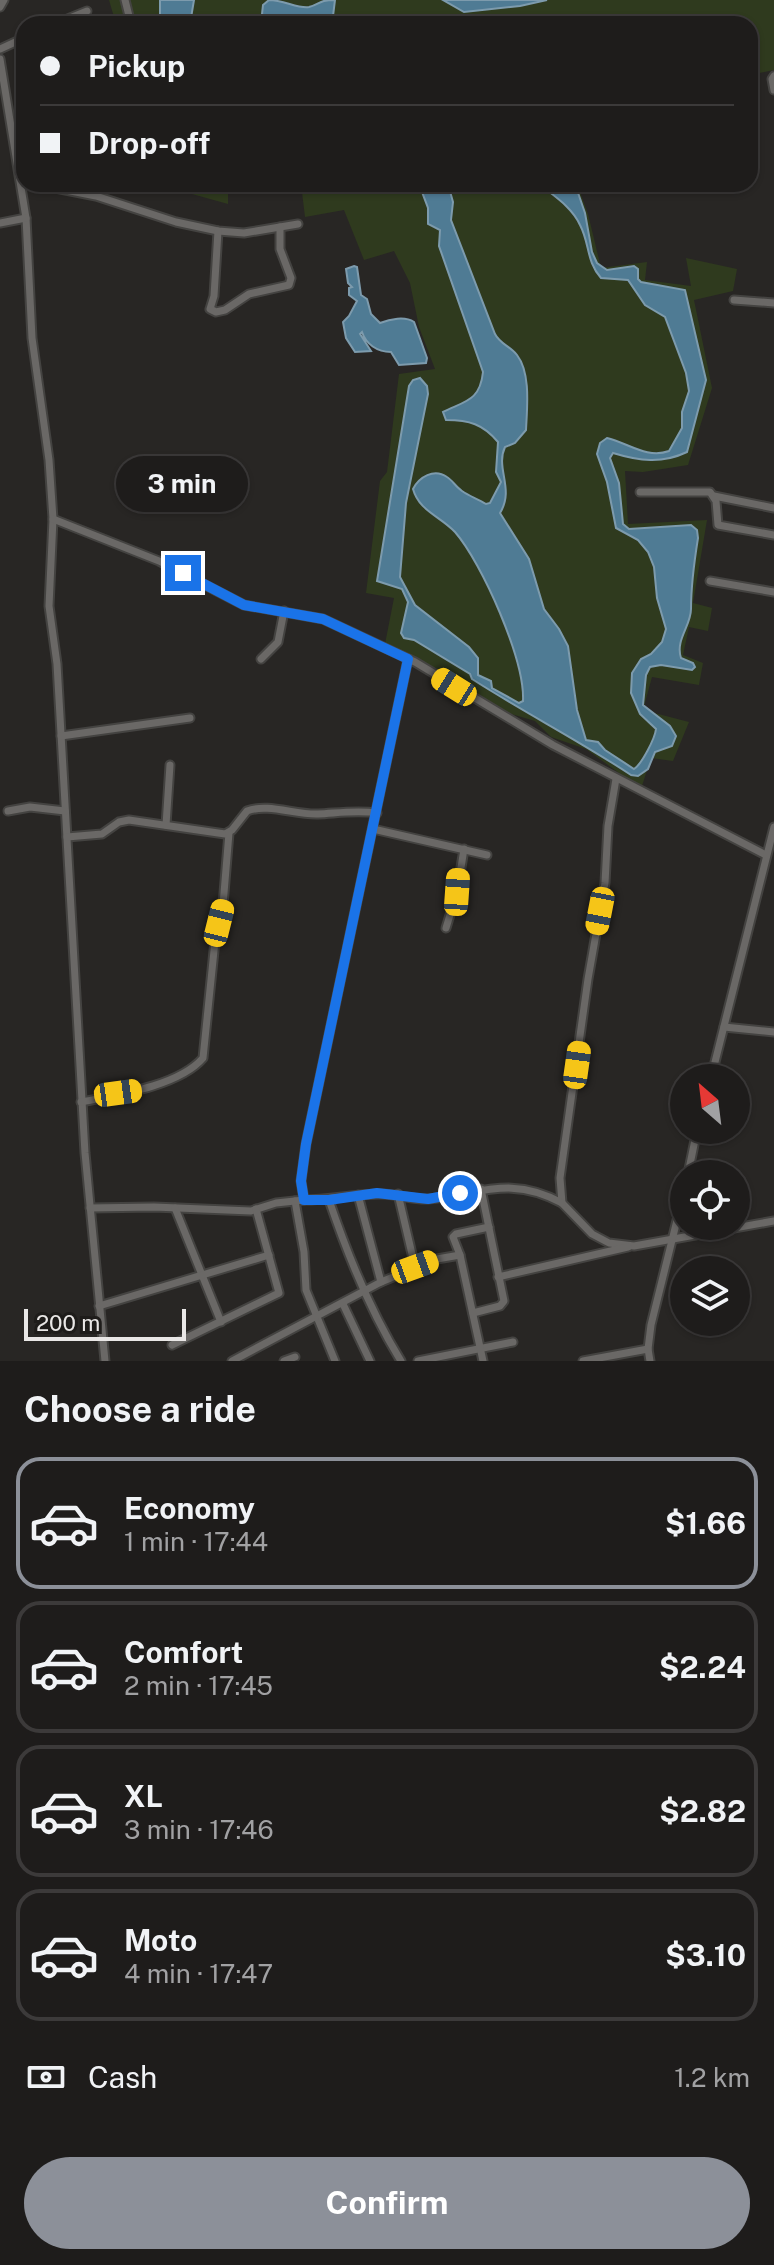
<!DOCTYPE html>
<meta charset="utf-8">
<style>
:root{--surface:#1e1c1b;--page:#2b2928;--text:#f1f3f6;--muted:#a1a1a3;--line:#3c3a3a;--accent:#8c9099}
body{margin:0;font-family:"Public Sans",sans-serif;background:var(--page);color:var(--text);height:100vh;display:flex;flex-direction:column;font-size:30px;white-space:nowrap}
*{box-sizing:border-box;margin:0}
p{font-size:26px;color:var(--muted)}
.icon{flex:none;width:44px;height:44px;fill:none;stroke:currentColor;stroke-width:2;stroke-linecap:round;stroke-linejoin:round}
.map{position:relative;height:1361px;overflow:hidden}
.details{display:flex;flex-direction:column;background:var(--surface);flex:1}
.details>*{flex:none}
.guide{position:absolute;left:16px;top:16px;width:742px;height:176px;border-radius:24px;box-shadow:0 2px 6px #0004,0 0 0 2px var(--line);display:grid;align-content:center;height:176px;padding:0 24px;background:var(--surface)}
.needle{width:52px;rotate:332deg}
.controls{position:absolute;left:670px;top:1064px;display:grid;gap:16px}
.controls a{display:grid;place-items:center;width:80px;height:80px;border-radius:50%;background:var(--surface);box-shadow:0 2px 6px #0004,0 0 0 2px var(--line);font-size:40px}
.scale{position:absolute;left:24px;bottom:20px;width:162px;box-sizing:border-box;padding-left:8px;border:4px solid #e9e7e6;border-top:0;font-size:22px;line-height:28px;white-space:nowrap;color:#e9e7e6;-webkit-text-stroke:6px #1e1c1a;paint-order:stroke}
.end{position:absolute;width:36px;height:36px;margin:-18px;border:10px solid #1a73e8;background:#fff;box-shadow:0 0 0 4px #fff}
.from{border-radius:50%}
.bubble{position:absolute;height:56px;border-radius:28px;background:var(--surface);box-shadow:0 2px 6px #0004,0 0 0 2px var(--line);font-size:26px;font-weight:700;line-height:56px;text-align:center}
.car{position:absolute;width:24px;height:48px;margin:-24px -12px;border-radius:10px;box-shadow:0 0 6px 2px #0007;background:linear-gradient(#f5c518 24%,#345 0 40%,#f5c518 0 76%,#345 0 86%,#f5c518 0)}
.guide b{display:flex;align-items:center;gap:28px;height:76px;font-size:30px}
.guide b+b{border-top:2px solid var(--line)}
.guide i{width:20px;height:20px;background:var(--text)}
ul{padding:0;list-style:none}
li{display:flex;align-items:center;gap:24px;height:132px;margin:0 16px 12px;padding:0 8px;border:4px solid var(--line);border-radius:24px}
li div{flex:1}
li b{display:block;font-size:30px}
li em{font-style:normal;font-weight:700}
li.active{border-color:var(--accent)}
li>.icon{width:72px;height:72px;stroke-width:1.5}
h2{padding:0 24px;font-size:36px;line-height:96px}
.pay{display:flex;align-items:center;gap:20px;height:88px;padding:0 24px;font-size:30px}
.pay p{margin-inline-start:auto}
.primary-button{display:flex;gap:16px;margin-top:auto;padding:16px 24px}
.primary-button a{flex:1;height:92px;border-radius:48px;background:var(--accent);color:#fff;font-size:32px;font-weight:700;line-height:92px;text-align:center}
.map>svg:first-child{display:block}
</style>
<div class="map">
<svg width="774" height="1361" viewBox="0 0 774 1361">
<rect width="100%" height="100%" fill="#282624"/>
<g fill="#2f3a1e">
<path d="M109 0H774V70L750 75V24H116Z"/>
<path d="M156 184H228V204Z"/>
<path d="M301 184H577L588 214 601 268 647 262 645 280 691 286 686 258 737 269 733 291 694 300 712 388 688 465 643 472 625 471 628 524 707 520 693 603 712 608 708 631 689 627 683 655 703 663 699 685 652 677 643 710 689 722 673 761 651 758 641 789 586 749 551 737 535 721 474 703 443 674 385 644 394 598 366 593 380 481 387 472 399 374 435 369 419 327 410 283 394 251 364 260 344 210 305 217Z"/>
</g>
<g fill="#4f7b94" stroke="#7d9bad" stroke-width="2">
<path d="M160 0H194L190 24H160Z"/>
<path d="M269 0C284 0 298 9 309 7 321 4 318 0 335 0L332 24H273L262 14 263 5Z"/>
<path d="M443 0H547L520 6 464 12Z"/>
<path d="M419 184H448L453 202 451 220 495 334C500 344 510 346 517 355 531 373 527 408 526 430L515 443 505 447C495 468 515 489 500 513L529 559 544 609 559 629 568 646 577 710 586 740 598 742 605 750 634 769C642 764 655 738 656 729L640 714 631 693 632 673 641 659 651 654 662 642 666 629 657 598 654 567 648 552 638 540 616 528 607 482 597 454 600 443 607 438C628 443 647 459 669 451L682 428V412L689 391 686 373 665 317 645 305 628 280 601 278C586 261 590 244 580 225 572 207 554 196 539 184H575L585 213 592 252 597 263 607 270 634 266 638 269V279L641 282 685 290 706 380 687 452C662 464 639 461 613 453L610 458 619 483 623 524 629 529 691 525 697 530 698 538C694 563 691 584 691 609 691 626 675 640 681 658L693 663 695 667 692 670 661 665 650 667 646 675 643 705 670 726 676 736 672 746 655 752 648 769 638 776 631 775C580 741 525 713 472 679L470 674 414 640 404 638 401 633 408 602 402 589 377 581 409 386 413 380 420 378 427 386 428 394 406 503 400 577 415 605 469 647 478 658V675L491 681 492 688 519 703 523 701C525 660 482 563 455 532 440 516 419 511 413 489 419 477 434 468 447 477 452 480 456 487 462 491 469 496 478 499 486 504L490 503 501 482 496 472 498 442C483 424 469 420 446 420L443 412C465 401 480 401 483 372L439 246 440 230 428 224V208Z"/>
<path d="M354 266 357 267 361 295 367 299 371 314 380 323C390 319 405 316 414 322L427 358 426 363 399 365 391 352C377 352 366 344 362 332L360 334 371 351 355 352 346 338 343 322 349 316 357 301 349 295V288L352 287 348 283 346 269Z"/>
</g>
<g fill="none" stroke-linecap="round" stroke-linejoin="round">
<g stroke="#444341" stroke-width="11">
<g id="minor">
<path d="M125 0 131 24"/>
<path d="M0 7 4 0"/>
<path d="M55 24 87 11"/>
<path d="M0 49 24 38"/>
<path d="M0 59 26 218 32 338 49 460 53 519 49 606 57 664 85 1153 105 1361"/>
<path d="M774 76 772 79 774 90"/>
<path d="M35 184 96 196 176 222 218 231 244 233 298 224"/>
<path d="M0 223 26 218"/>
<path d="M218 231 214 296 210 309 216 312 225 310 249 294 289 285 291 278 280 249V227"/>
<path d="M734 300 774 303"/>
<path d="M640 492H710L716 501 718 525 774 535"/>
<path d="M714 496 774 508"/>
<path d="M53 519 159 561 244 605 323 619 415 662 553 745 766 855"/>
<path d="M710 581 774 592"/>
<path d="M261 659 278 642 284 611"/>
<path d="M61 736 190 718"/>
<path d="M616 779 608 826 605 883 588 979 560 1178 562 1203 592 1234 609 1243 634 1246 774 1221"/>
<path d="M8 811 30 807 65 811"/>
<path d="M166 825 170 765"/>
<path d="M373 829 487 855"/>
<path d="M67 837 102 834 119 822 129 820 225 834 232 830 247 811C268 803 295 815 318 814 338 813 357 810 377 813"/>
<path d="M446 928 457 892 464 849"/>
<path d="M724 1027 774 1032"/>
<path d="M711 1078 774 827"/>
<path d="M81 1102C117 1095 179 1086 203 1058L215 941 223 905 229 833"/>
<path d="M688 1174 697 1130"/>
<path d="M398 1194 415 1267"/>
<path d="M358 1195 381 1282"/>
<path d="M304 1200C330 1200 354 1194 379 1194 396 1193 412 1200 428 1199 480 1194 511 1175 562 1203"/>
<path d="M329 1200C348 1256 370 1311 401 1361"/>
<path d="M295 1201 304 1252 306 1290 335 1361"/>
<path d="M90 1208 154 1207 251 1211 276 1203 304 1200 301 1181 306 1144 408 659"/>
<path d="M175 1208 221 1322"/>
<path d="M498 1277 628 1247"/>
<path d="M343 1304 370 1361"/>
<path d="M99 1306 269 1255"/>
<path d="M473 1313 500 1306 504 1301 481 1189"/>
<path d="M172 1345 279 1293 256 1209"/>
<path d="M232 1361 381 1282 437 1259 460 1255"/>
<path d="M284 1361 295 1357"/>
<path d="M418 1361 513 1342"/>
<path d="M483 1361 460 1255 453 1237 456 1234 489 1227"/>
<path d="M583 1361 648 1349"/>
<path d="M650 1361 648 1349 651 1325 684 1192"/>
</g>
</g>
<use href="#minor" stroke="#6a6866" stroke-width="7"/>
</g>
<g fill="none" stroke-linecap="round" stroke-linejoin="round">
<path stroke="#1a73e8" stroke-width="10" d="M183 573 244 605 323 619 408 659 306 1144 301 1181 304 1200H329L377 1193 428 1199 460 1193"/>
</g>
</svg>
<div class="controls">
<a><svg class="needle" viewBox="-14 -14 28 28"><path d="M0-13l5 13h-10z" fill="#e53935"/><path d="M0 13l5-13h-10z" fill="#a1a1a3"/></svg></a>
<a><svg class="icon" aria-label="locate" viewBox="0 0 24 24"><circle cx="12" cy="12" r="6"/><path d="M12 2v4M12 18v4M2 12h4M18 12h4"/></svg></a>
<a><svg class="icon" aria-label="layers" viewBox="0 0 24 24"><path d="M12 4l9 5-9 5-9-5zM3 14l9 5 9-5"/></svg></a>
</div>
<div class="scale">200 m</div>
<i class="end from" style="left:460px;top:1193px"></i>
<i class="end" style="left:183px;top:573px"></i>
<div class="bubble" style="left:116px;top:456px;width:132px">3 min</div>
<i class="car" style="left:454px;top:687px;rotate:302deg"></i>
<i class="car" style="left:457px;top:892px;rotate:4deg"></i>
<i class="car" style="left:600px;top:911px;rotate:191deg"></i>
<i class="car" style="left:219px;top:923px;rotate:14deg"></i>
<i class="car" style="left:577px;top:1065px;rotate:8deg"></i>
<i class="car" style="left:118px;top:1093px;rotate:82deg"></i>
<i class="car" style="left:415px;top:1267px;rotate:70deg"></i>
<div class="guide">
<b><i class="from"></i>Pickup</b>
<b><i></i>Drop-off</b>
</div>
</div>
<section class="details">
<h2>Choose a ride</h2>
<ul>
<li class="active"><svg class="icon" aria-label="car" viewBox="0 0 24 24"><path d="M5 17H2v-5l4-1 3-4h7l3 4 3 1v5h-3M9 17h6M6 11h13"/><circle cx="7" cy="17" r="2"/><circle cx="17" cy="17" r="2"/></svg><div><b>Economy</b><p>1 min · 17:44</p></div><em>$1.66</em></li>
<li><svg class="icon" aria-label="car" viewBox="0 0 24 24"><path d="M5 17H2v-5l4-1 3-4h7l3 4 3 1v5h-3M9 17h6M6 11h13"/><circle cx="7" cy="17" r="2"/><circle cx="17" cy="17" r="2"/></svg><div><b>Comfort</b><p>2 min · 17:45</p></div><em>$2.24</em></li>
<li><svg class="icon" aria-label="car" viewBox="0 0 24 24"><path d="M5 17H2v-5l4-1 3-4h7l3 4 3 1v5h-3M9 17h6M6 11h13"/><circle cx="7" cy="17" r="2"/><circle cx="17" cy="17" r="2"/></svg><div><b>XL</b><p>3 min · 17:46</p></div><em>$2.82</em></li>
<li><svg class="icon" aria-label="car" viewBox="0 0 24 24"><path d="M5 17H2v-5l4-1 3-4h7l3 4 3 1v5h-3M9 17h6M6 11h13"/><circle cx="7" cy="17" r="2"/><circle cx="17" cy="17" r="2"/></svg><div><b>Moto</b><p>4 min · 17:47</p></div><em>$3.10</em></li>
</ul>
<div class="pay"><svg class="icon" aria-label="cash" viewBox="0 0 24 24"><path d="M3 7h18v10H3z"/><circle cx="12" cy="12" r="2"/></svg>Cash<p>1.2 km</p></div>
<div class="primary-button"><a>Confirm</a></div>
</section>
